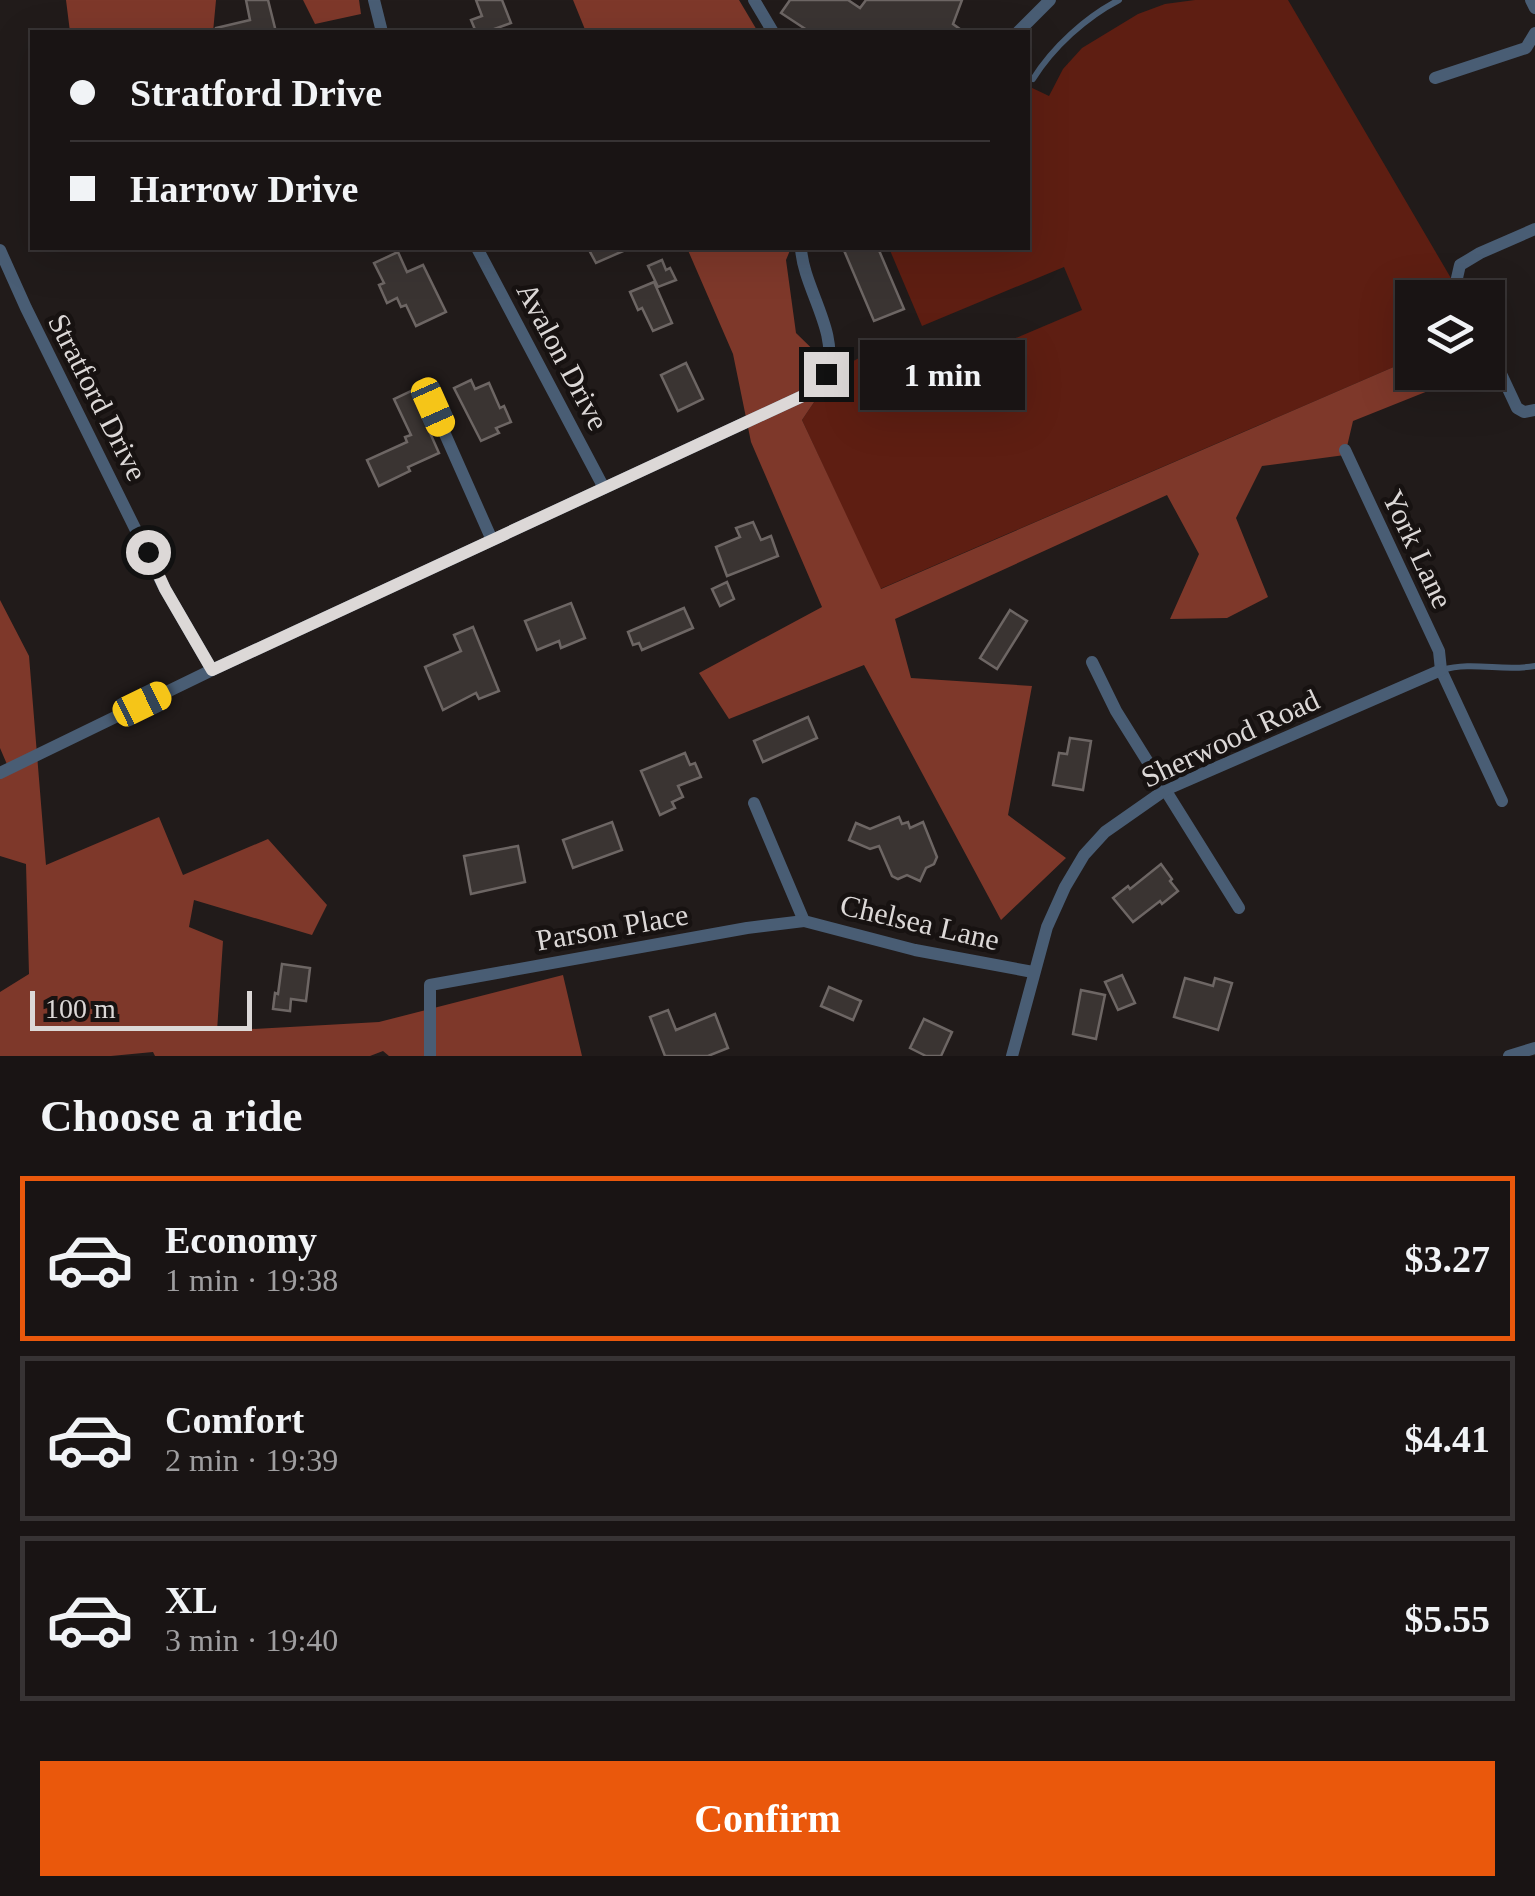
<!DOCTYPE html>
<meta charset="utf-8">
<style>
:root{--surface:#191414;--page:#262122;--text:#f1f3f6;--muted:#9f9ea0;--line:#373334;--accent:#ea580c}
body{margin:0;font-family:Georgia,serif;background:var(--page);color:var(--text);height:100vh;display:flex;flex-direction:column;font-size:38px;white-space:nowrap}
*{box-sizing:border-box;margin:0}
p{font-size:32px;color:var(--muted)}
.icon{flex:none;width:55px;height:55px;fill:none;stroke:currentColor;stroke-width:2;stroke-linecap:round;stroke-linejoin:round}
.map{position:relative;height:1056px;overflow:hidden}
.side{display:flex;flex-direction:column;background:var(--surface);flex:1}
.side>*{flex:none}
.top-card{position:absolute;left:30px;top:30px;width:1000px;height:220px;border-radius:0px;box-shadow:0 10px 40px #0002,0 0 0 2px var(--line);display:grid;align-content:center;height:220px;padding:0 40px;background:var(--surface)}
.tools{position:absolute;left:1395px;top:280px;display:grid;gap:20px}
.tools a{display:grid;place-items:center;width:110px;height:110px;border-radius:0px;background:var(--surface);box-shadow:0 10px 40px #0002,0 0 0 2px var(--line);font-size:50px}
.scale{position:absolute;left:30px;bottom:25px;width:222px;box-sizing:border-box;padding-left:10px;border:5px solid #dcd8d7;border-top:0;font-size:28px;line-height:35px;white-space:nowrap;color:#dcd8d7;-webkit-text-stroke:8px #171211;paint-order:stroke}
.end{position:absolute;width:45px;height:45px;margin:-22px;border:12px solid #dcd8d7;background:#111;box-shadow:0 0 0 5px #111}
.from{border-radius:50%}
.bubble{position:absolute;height:70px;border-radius:0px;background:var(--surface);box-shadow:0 10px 40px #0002,0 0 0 2px var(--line);font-size:32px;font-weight:700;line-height:70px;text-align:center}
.car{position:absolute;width:30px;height:60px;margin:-30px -15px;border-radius:12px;box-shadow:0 0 8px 2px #0007;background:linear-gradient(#f5c518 24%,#345 0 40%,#f5c518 0 76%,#345 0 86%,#f5c518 0)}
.top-card b{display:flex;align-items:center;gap:35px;height:95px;font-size:38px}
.top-card b+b{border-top:2px solid var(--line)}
.top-card i{width:25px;height:25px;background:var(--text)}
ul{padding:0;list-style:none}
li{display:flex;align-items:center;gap:30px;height:165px;margin:0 20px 15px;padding:0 20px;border:5px solid var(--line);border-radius:0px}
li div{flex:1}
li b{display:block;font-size:38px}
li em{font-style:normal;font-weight:700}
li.active{border-color:var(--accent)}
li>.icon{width:90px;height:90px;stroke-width:1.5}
h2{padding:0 40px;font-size:45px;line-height:120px}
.button{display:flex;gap:20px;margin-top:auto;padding:20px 40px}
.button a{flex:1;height:115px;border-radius:0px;background:var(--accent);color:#fff;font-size:40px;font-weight:700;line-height:115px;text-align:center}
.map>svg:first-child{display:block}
</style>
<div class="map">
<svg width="1535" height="1056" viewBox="0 0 1535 1056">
<rect width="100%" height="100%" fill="#211b1a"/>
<path fill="#5e1e12" d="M1195 0H1288L1462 297 1412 298V359L880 589 802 420 835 371 870 352 888 392 1082 310 1064 267 922 326 889 248H1028V86L1049 96 1063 69 1082 48 1138 14 1165 4Z"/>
<g fill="#7e382a">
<path d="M66 0H216L213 32H70Z"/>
<path d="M303 0H359L361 14 315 24Z"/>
<path d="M573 0H739L758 32H586Z"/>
<path d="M687 248H791L786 260 796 333 835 371 802 420 881 589 1412 359V372L1473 373 1353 421 1345 455 1262 466 1236 518 1268 597 1227 618 1170 619 1199 554 1167 495 895 619 911 678 1032 686 1008 815 1066 858 1001 920 864 665 729 719 699 673 822 607 751 442 733 354Z"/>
<path d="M0 600 29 656 46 865 159 817 183 875 268 839 327 905 312 935 194 900 189 927 223 941 217 1031 379 1022 563 975 582 1056H389L383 1051 370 1056H155L153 1052 111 1056H0V992L29 974 26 864 0 856V775L9 769 0 748Z"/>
</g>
<g fill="#3a3432" stroke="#6d6664" stroke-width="2.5">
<path d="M246 0H268L276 32H216V28L250 20Z"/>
<path d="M476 0H502L511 23 486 32H476L471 20 482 16Z"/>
<path d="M790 0H848L860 8 866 0H962L953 24 964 32H810L781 13Z"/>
<path d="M588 248H630L596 263Z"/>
<path d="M843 248H878L904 309 874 321Z"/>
<path d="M398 252 407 272 423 265 446 312 416 326 406 305 401 307 397 298 387 303 379 285 384 283 374 263Z"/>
<path d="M662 260 666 270 670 268 676 280 658 287 648 266Z"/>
<path d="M654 282 672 323 653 331 642 308 638 310 630 292Z"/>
<path d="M686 363 703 399 678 411 661 375Z"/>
<path d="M471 380 475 389 489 383 500 408 504 406 511 422 496 428 499 433 481 441 454 388Z"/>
<path d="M426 384 432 397 426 400 423 407 419 408 439 453 408 467 410 471 379 486 367 460 407 442 405 437 411 435 394 399Z"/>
<path d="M753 522 761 540 771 536 778 556 727 576 716 547 740 537 736 528Z"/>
<path d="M727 582 734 599 720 606 712 589Z"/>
<path d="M571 603 585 638 561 648 559 641 537 650 525 621Z"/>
<path d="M684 608 693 628 642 650 639 643 633 645 628 632Z"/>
<path d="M1010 610 1027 621 997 669 980 658Z"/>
<path d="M473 627 499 691 479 699 476 693 443 710 425 667 461 651 454 635Z"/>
<path d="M808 717 817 738 763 762 754 741Z"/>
<path d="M1070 738 1091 741 1083 790 1053 785 1059 753 1067 754Z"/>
<path d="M685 753 690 765 695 763 701 777 678 786 683 797 672 802 675 808 660 815 641 771Z"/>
<path d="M899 817 902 824 908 822 910 828 923 822 937 857 934 864 926 868 920 881 907 875 898 879 892 876 879 846 870 849 849 840 856 823 870 829Z"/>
<path d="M612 822 622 850 573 868 563 840Z"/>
<path d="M518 846 525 882 471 894 464 856Z"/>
<path d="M1161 864 1172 879 1170 881 1178 891 1162 904 1160 901 1133 922 1113 898 1128 886 1130 889Z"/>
<path d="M282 964 310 968 306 1001 291 999 290 1011 273 1009 275 993 278 994Z"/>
<path d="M1122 975 1135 1003 1118 1010 1105 982Z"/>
<path d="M1185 978 1213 986 1215 978 1232 983 1218 1030 1174 1017Z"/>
<path d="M829 987 861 1001 853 1020 821 1006Z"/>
<path d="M1081 990 1105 995 1096 1039 1073 1034Z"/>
<path d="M668 1010 676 1030 715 1014 728 1048 708 1056H665L650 1017Z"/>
<path d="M924 1019 952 1032 941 1056H926L910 1048Z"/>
</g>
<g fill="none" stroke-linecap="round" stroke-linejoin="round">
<g stroke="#495d74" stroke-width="6">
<path d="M1028 76 1033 79C1053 47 1086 17 1119 0"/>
<path d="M1442 670C1473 661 1504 672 1535 666"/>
</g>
<g stroke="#495d74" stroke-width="12">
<path d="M374 0 382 32"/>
<path d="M754 0 773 32"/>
<path d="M1531 0 1535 8"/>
<path d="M1018 32 1050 0"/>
<path d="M1435 78 1526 48 1535 33"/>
<path d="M477 248 604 488"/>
<path d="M0 250 26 308 165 589 212 670"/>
<path d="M1464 298 1457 278 1460 265 1480 253 1535 229"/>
<path d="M1488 346 1517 408 1524 412 1535 410"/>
<path d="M433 407 492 540"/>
<path d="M1345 450 1439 651 1441 670 1502 801"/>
<path d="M1092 662 1116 711 1239 908"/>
<path d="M0 773 212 670 807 394C813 387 824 379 827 370 839 332 803 287 801 248"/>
<path d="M754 803 804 921 915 950 1033 972"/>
<path d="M430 1056V985L747 928 804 921"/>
<path d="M1012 1056 1047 927 1065 887 1084 855 1105 832 1165 790 1441 670"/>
<path d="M1509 1056 1535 1048"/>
</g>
</g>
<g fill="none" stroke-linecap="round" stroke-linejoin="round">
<path stroke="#dcd8d7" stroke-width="12" d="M148 552 165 589 212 670 807 394 826 374"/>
</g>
<g text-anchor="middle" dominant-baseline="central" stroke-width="9" stroke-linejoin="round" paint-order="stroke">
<g font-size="30" fill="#dcd8d7" stroke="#171211">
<text transform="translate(563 356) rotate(62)">Avalon Drive</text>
<text transform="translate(98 397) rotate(63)">Stratford Drive</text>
<text transform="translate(1418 549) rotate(65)">York Lane</text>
<text transform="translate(1230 738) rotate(-25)">Sherwood Road</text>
<text transform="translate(920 922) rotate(13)">Chelsea Lane</text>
<text transform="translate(612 927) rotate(-10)">Parson Place</text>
</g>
</g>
</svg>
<div class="tools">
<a><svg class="icon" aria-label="layers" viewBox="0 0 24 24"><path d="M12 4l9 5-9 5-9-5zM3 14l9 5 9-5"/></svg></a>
</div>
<div class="scale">100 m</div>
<i class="end from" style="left:148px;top:552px"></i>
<i class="end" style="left:826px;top:374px"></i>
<div class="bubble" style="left:860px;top:340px;width:165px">1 min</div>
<i class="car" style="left:433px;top:407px;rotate:156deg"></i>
<i class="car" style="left:142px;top:704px;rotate:64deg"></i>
<div class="top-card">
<b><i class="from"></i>Stratford Drive</b>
<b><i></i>Harrow Drive</b>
</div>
</div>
<section class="side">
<h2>Choose a ride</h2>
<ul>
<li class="active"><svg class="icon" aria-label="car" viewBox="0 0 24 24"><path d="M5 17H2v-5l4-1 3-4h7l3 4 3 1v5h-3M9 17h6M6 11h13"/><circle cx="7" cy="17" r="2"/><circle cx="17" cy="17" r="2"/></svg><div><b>Economy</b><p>1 min · 19:38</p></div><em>$3.27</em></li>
<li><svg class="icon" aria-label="car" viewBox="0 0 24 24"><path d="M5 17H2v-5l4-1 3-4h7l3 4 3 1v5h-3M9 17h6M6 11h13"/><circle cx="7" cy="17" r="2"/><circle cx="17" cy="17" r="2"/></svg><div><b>Comfort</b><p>2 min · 19:39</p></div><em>$4.41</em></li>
<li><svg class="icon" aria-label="car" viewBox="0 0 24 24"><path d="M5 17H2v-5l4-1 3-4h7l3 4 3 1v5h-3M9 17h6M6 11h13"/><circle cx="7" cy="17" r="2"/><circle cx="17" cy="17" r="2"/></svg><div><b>XL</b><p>3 min · 19:40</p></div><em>$5.55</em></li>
</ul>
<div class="button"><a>Confirm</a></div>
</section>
